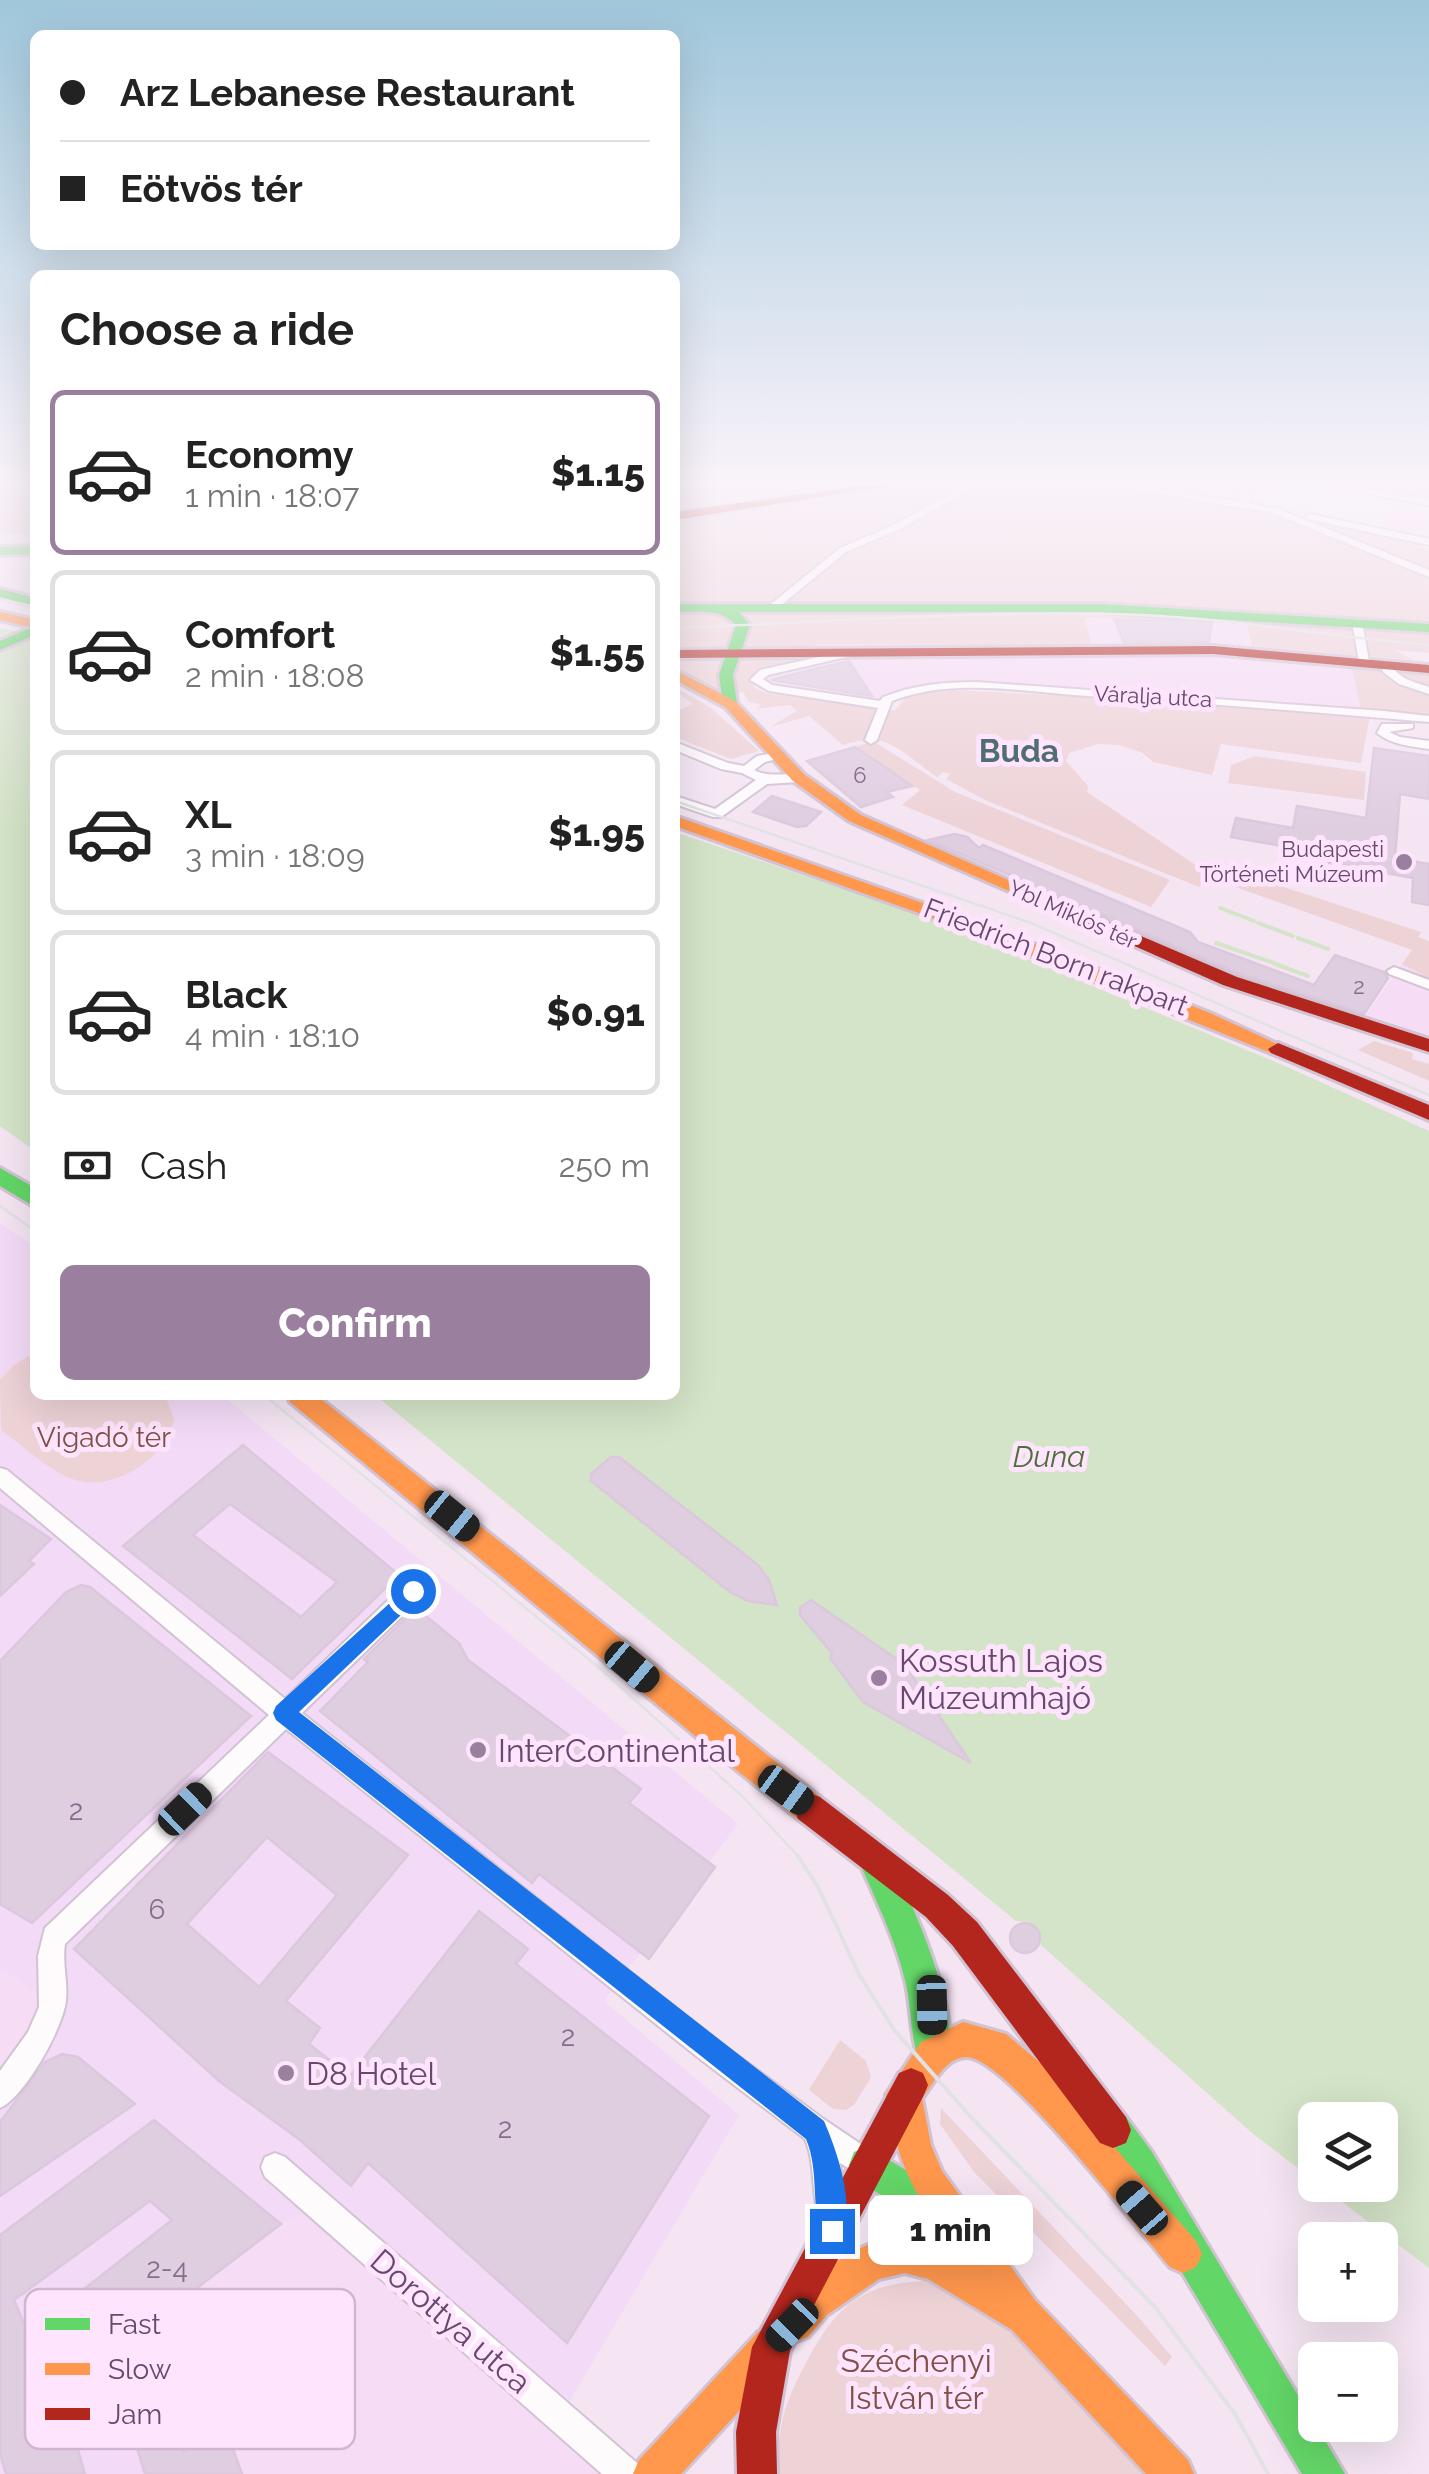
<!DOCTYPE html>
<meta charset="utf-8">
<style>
:root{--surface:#fff;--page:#f2f2f2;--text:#222;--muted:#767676;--line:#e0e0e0;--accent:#9a7f9e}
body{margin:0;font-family:Raleway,sans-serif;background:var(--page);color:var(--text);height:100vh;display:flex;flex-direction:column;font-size:38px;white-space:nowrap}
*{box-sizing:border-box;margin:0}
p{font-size:32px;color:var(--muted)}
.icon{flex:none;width:55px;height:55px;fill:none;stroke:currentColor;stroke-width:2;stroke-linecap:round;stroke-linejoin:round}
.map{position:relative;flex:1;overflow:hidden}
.details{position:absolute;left:30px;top:270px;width:650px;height:1130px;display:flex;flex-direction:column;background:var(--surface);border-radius:15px;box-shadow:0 10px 40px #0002}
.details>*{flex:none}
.hud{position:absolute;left:30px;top:30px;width:650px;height:220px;border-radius:15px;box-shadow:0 10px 40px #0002;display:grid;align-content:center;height:220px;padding:0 30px;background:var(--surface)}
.fabs{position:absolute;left:1298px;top:2102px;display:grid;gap:20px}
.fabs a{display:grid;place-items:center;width:100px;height:100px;border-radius:15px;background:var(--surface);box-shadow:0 10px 40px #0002;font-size:50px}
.end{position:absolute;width:45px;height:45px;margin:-22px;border:12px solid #1a73e8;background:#fff;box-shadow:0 0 0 5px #fff}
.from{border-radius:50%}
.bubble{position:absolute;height:70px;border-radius:15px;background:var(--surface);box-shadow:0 10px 40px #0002;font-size:32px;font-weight:800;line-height:70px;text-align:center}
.car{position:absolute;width:30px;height:60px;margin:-30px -15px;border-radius:12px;box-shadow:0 0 8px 2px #0007;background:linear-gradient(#222 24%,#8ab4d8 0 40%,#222 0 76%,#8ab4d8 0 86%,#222 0)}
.hud b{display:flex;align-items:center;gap:35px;height:95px;font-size:38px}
.hud b+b{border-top:2px solid var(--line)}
.hud i{width:25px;height:25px;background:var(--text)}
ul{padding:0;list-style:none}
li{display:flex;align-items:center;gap:30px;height:165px;margin:0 20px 15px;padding:0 10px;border:5px solid var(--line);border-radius:15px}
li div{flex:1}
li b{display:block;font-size:38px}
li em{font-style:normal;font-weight:800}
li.on{border-color:var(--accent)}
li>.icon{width:90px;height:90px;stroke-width:1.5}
h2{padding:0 30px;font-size:45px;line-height:120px}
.pay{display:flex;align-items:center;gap:25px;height:110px;padding:0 30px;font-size:38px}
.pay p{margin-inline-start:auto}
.primary-button{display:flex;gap:20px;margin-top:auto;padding:20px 30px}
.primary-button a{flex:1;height:115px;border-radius:15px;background:var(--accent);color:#fff;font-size:40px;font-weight:800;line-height:115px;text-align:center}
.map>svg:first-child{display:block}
</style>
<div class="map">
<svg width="1429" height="2474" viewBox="0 0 1429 2474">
<rect width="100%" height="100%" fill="#f5e5f3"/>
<g fill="#f6dcf5">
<path d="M1234 485H1429V548L1331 524 1310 530 1293 521 1230 507Z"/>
<path d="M1084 618 1209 620 1247 625 1252 646 1350 654 1361 709 1256 699 967 684 920 687 875 702 767 686 762 680 764 676 819 662 816 648 819 644 1091 646Z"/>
<path d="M1402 964 1429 978V1041L1362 1021Z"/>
<path d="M0 1967 48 2002 0 2072Z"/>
<path d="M299 2214 558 2421 604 2474H242L223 2422 184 2453 139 2332 281 2224Z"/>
</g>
<path fill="#f3dbf7" d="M0 1223 35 1247V1395H222L738 1824 604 2001 739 2115 558 2421 299 2214 281 2224 139 2332 184 2452 223 2421 242 2474H0V2072L48 2002 0 1967Z"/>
<path fill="#e7edf5" d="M1254 485H1304L1429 505V513L1395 508 1380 527 1252 500Z"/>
<g fill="#edd2d6">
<path d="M0 485H35V542L24 534 0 533Z"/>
<path d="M675 485H843L675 508Z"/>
<path d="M900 485H1094L1249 510 1293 521 1310 530 1331 524 1429 548V653L1394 650 1413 660 1252 646 1247 625 1209 620 1085 618 1092 646 820 644 802 648 804 660 772 668 750 679 756 689 770 694 895 710 907 697 952 690 1217 703 1370 716 1361 763 1221 744 1212 775 1153 762 1143 753 1119 745 1098 744 1069 753 1066 761 1088 786 1087 792 1209 874 1199 887 985 800 946 779 950 774 943 772 937 777C900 752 889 730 843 745L809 716 770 727 797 711 790 705 756 709 761 704 749 702 743 692 721 697 675 672V518L784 506Z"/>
<path d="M1352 669 1429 675V715L1361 709Z"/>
<path d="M675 687 711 708 759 751 731 759 675 737V712L693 704 675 691Z"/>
<path d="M873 741 955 792 1170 880 1151 907 902 805 920 790 855 747Z"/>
<path d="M1255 756 1366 772 1364 800 1228 783 1231 765Z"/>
<path d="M1244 874 1421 932 1418 937 1429 941V978L1402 964 1412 950 1227 884 1234 875Z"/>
<path d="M1374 1041 1413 1053 1412 1059 1429 1064V1081L1358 1050Z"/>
<path d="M35 1352V1395H165L174 1419C165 1461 109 1496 67 1477 44 1466 22 1445 1 1430L0 1380 14 1365Z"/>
<path d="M840 2040 866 2061 871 2077 854 2105 846 2110 833 2109 809 2090Z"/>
<path d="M941 2108 1141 2320 1172 2357 1165 2366 974 2172 940 2124Z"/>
<path d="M925 2281C1012 2311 1080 2407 1142 2474H778C777 2428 784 2403 806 2363 835 2307 860 2284 925 2281Z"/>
</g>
<g fill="#d4e4c8">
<path d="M0 628 35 636V1151L0 1126Z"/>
<path d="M675 832 927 917 1285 1066 1429 1131V2268L1320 2185H1380V2120H1315V2181L1252 2133 1041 1945 1039 1931 1029 1922 1016 1921 375 1395H675Z"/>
</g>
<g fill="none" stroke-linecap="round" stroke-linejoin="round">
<g stroke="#d4e4c8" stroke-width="4">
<path d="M1220 908 1254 921"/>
<path d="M1258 923 1293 936"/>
<path d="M1298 938 1328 949"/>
<path d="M1216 943 1274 963"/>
<path d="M1275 964 1308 976"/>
</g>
</g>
<g fill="#dfcde0" stroke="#dbc8dc" stroke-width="2.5" fill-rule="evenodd">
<path d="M1115 620H1178L1212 622 1209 642 1124 643Z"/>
<path d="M849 661 872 696 771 680 806 671Z"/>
<path d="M855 747 882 765 912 786 887 792 893 797 861 807 807 761Z"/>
<path d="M1374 748 1429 756V799L1400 794 1395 858 1429 864V905L1412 902 1413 878 1286 855 1288 847 1231 837 1236 818 1293 828 1297 806 1366 818Z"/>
<path d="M772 796 821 812 806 826 797 827 753 812Z"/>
<path d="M954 834 967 837 979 848 983 845 1190 932 1198 942 1314 985 1335 955 1384 972 1388 978 1364 1014 1238 973 928 840Z"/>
<path d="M243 1445 399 1575 292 1679 123 1546ZM230 1504 337 1582 301 1617 193 1535Z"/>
<path d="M611 1457H619L758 1565 769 1580 777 1605 748 1601 730 1592 591 1481V1474Z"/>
<path d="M0 1505 51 1539 29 1561 34 1564 0 1596Z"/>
<path d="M81 1585 90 1587 251 1716 32 1923 0 1904V1661L66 1592Z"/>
<path d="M811 1600 905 1665 971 1763 863 1702 830 1658 832 1653 800 1615V1608Z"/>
<path d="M416 1608 459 1643 468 1660 641 1789 629 1803 715 1867 649 1959 539 1874 532 1883 320 1711 368 1662 364 1659Z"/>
<path d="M268 1752 408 1855 286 2001 320 2028 309 2044 350 2076 479 1911 528 1949 516 1964 709 2116 567 2343 368 2163 351 2186 300 2140 219 2081 74 1949ZM267 1837 337 1895 259 1987 187 1924Z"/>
<circle cx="1025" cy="1938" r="15"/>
<path d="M62 2054 78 2057 135 2104 0 2196V2122L45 2062Z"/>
<path d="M154 2120 281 2224 139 2332 184 2453 223 2421 242 2474H145L109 2358 61 2391 85 2474H6L0 2454V2235ZM150 2201 172 2220 28 2333 14 2300Z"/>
</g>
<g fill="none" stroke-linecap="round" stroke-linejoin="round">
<g stroke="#d1c3d2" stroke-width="4">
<g id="street">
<path d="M967 485H978L900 529 846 552 775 610 766 608 840 548 894 525Z"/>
<path d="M1111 485H1131L1240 502 1241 485H1249V504L1278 509 1429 570V577L1273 513Z"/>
<path d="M1318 485H1338L1429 499V505Z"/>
<path d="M1310 514 1429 539V545L1307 519 1305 517Z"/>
<path d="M1357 619 1362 622 1369 661 1364 664 1359 661 1352 622Z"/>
<path d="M851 650 856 653 855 655 768 675 763 679 772 685 880 701 883 697C914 685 943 682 976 682L1384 711 1429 716V722C1315 712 1202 703 1088 696 1024 692 953 677 892 701L877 740 871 744 865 740 878 708 769 691 750 680 760 670Z"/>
<path d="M1382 662H1390C1396 678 1414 682 1429 687V694L1399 684 1383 672Z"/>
<path d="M1382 724H1413V728L1389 732 1400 737 1429 741V749C1410 746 1392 745 1377 733Z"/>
<path d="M675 742 728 763 744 766 757 756 781 752V758L765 762 754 770C773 780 790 769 805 778L799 782 767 784 721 817H713L675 804V796L715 809 756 780 742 773 721 769 675 750Z"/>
<path d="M1394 967 1429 980V989L1389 974 1387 971Z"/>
<path d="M0 1468 7 1470 285 1699 405 1584 413 1581 421 1584 424 1591 421 1598 302 1713 718 2041 825 2120 877 2155 881 2165 877 2175 867 2179 840 2163 846 2217 842 2227 832 2231 822 2227C810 2199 817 2167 805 2139L700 2059 286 1729 65 1944C62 1963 68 1981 66 2000 64 2027 24 2098 0 2108V2071L28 2032 39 2007 38 1956 45 1928 269 1715 0 1488Z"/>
<path d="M275 2153 285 2157 637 2463 642 2474H602L265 2177 261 2167 265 2157Z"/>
</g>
</g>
<g stroke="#d2c2d2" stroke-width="6">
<g id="fast">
<path d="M35 546V554L0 555V547Z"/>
<path d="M0 589 35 598V606L0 597Z"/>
<path d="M675 604H1102L1429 624V632L1102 612H739L750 625 733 675 737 704 730 708 723 704 719 675 736 625C720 608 698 612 675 612Z"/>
<path d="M35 626V635L0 650V641Z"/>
<path d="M0 1168 35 1188V1207L0 1186Z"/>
<path d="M875 1845 886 1850C909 1897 966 2016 945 2066L933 2071 921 2066C910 2040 912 2008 905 1980 895 1938 876 1901 859 1861L864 1850Z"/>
<path d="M1113 2112 1126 2117 1152 2152 1345 2474H1302L1126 2178 1095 2130 1100 2117Z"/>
<path d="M867 2147 958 2201 963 2214 958 2227 945 2232 932 2227 854 2178 849 2165 854 2152Z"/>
</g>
</g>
<g stroke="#d2c2d2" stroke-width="6">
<g id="slow">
<path d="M0 612 35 620V628L0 620Z"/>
<path d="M675 670 735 701 805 775 861 815 1047 897 1044 901H1032L849 821 793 781 725 707 675 680Z"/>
<path d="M675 816 985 925 1210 1013 1288 1049 1278 1055 1271 1053 972 932 675 826Z"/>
<path d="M287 1395H316L820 1797 824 1808 820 1819 809 1823 798 1819 734 1768 290 1402Z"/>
<path d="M963 2022 1006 2034 1043 2065 1196 2241 1202 2254 1196 2267 1183 2273 1170 2267C1139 2231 1004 2055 966 2057 944 2058 934 2084 922 2098L931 2145 942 2171 1035 2300 1188 2460 1194 2474H1146L1012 2330 928 2279 905 2273 879 2279 827 2315 808 2337 794 2342 789 2340 791 2346 786 2360 681 2474H633L639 2460 758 2332 772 2327 777 2329 775 2323C790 2287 867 2233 907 2236 924 2237 943 2246 958 2255 914 2194 899 2170 886 2095L921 2042Z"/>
</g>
</g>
<g stroke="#d2c2d2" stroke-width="6">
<g id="jam">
<path d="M866 485H895L675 520V512Z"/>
<path d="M1213 646 1429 665V673L1213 654 675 658V650Z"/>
<path d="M1038 892 1237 977 1429 1039V1052L1223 985 1032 901 1029 897Z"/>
<path d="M1278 1043 1429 1105V1120L1271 1053 1268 1049Z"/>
<path d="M809 1793 820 1797 948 1895 977 1922 1126 2117 1131 2130 1126 2143 1113 2148 1100 2143 953 1946 926 1917 798 1819 794 1808 798 1797Z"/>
<path d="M911 2068 923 2073 928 2085 923 2097 790 2351 776 2432 777 2474H737L736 2432 752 2347 899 2073Z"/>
</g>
</g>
<use href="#street" fill="#fefbfd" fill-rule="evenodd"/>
<use href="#fast" fill="#63d668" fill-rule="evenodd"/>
<use href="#slow" fill="#ff974d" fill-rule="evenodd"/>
<use href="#jam" fill="#b3261e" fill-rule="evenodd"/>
<g stroke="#e1e2e5" stroke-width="2.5">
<path d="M0 599 35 607"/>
<path d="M675 628C830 622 986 609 1141 615 1238 619 1332 637 1429 645"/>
<path d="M675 801 1031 923 1429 1095"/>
<path d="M0 1206 35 1231"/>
<path d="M264 1395 597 1666 742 1796 799 1857"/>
</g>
<path stroke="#e1e2e5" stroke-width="4" d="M797 1855 818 1887 860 1976 895 2031 970 2116 1155 2307 1235 2414 1268 2474"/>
</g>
<linearGradient id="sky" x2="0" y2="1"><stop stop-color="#a0c7db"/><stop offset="0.58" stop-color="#faf3fa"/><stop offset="1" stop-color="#faf3fa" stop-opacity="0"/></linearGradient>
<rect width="1429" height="831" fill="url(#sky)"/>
<path fill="#1a73e8" d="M413 1582 420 1585V1597L299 1712 824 2121C838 2154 856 2205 841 2240L832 2244 823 2240C810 2209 820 2172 806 2139L276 1720 273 1713 276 1706Z"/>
<g fill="#9a7f9e" stroke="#fee4fc" stroke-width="4">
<circle cx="1404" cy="862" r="10"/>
<circle cx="879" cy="1678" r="10"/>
<circle cx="478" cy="1750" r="10"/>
<circle cx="286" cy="2073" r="10"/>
</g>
<g text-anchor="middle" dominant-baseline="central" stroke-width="10" stroke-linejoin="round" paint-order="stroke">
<g font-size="22" fill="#694870" stroke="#fee4fc">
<text transform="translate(1153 696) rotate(3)">Váralja utca</text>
<text transform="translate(1073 914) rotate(24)">Ybl Miklós tér</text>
</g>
<g font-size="22" fill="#886c8e">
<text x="860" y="775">6</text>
<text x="1359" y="986">2</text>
</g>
<g font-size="22" fill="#694870" stroke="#fee4fc" text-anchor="end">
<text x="1384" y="849">Budapesti<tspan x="1384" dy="25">Történeti Múzeum</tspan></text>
</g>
<g font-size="28" fill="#694870" stroke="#fee4fc">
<text transform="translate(1056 957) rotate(21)">Friedrich Born rakpart</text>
</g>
<g font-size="28" fill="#815146" stroke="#fee4fc">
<text x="104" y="1437">Vigadó tér</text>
</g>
<g font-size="28" fill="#886c8e">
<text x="76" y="1810">2</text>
<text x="157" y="1909">6</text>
<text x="568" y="2036">2</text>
<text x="505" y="2128">2</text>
<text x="167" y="2268">2-4</text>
</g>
<g font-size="30" font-style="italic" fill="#4d6f3a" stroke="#fee4fc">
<text x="1049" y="1456">Duna</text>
</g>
<g font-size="32" font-weight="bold" fill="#4f6d72" stroke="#fee4fc">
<text x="1019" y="750">Buda</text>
</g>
<g font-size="32" fill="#694870" stroke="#fee4fc" text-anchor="start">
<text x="899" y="1660">Kossuth Lajos<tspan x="899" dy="37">Múzeumhajó</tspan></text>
<text x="498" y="1750">InterContinental</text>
<text x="306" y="2073">D8 Hotel</text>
</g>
<g font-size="32" fill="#694870" stroke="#fee4fc">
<text transform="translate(451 2321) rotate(41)">Dorottya utca</text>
</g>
<g font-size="32" fill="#815146" stroke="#fee4fc">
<text x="916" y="2360">Széchenyi<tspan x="916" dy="37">István tér</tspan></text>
</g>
</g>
<rect x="25" y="2289" width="330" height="160" rx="15" fill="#fee4fc" stroke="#d1b5d2" stroke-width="2.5"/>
<rect x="45" y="2318" width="45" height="12" fill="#63d668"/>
<rect x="45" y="2363" width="45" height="12" fill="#ff974d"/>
<rect x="45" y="2408" width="45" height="12" fill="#b3261e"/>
<g font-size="28" fill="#694870">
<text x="108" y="2334">Fast</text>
<text x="108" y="2379">Slow</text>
<text x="108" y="2424">Jam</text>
</g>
</svg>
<div class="fabs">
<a><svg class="icon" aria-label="layers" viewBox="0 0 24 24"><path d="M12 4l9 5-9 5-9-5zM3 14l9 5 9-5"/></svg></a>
<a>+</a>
<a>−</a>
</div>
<i class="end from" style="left:413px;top:1591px"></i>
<i class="end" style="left:832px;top:2231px"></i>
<div class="bubble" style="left:868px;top:2195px;width:165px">1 min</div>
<i class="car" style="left:452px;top:1516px;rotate:129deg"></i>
<i class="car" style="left:632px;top:1667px;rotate:130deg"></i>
<i class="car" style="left:786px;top:1790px;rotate:126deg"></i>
<i class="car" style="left:185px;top:1809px;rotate:46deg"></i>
<i class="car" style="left:932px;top:2005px;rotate:179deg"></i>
<i class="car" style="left:1142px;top:2208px;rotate:319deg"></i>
<i class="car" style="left:792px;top:2325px;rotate:224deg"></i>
<div class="hud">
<b><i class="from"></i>Arz Lebanese Restaurant</b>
<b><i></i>Eötvös tér</b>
</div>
<section class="details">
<h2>Choose a ride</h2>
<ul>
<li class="on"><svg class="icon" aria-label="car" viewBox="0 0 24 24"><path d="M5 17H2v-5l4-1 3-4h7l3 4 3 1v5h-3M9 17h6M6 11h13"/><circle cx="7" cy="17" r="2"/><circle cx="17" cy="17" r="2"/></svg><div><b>Economy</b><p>1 min · 18:07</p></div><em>$1.15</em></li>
<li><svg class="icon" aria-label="car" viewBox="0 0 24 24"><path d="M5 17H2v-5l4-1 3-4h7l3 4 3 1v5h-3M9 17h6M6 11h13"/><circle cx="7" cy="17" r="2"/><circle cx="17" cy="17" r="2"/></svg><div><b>Comfort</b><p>2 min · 18:08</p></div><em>$1.55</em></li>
<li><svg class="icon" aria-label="car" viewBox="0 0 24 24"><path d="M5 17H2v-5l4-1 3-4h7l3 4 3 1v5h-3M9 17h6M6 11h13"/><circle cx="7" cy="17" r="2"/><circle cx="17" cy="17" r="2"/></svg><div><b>XL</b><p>3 min · 18:09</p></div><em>$1.95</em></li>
<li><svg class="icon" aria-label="car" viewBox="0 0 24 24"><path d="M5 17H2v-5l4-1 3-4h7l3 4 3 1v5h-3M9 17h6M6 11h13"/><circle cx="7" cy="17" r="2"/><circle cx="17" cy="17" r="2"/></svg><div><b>Black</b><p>4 min · 18:10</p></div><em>$0.91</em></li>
</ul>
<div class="pay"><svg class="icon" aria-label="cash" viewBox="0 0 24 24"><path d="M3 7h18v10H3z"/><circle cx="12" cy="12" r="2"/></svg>Cash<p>250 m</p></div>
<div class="primary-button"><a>Confirm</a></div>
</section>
</div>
